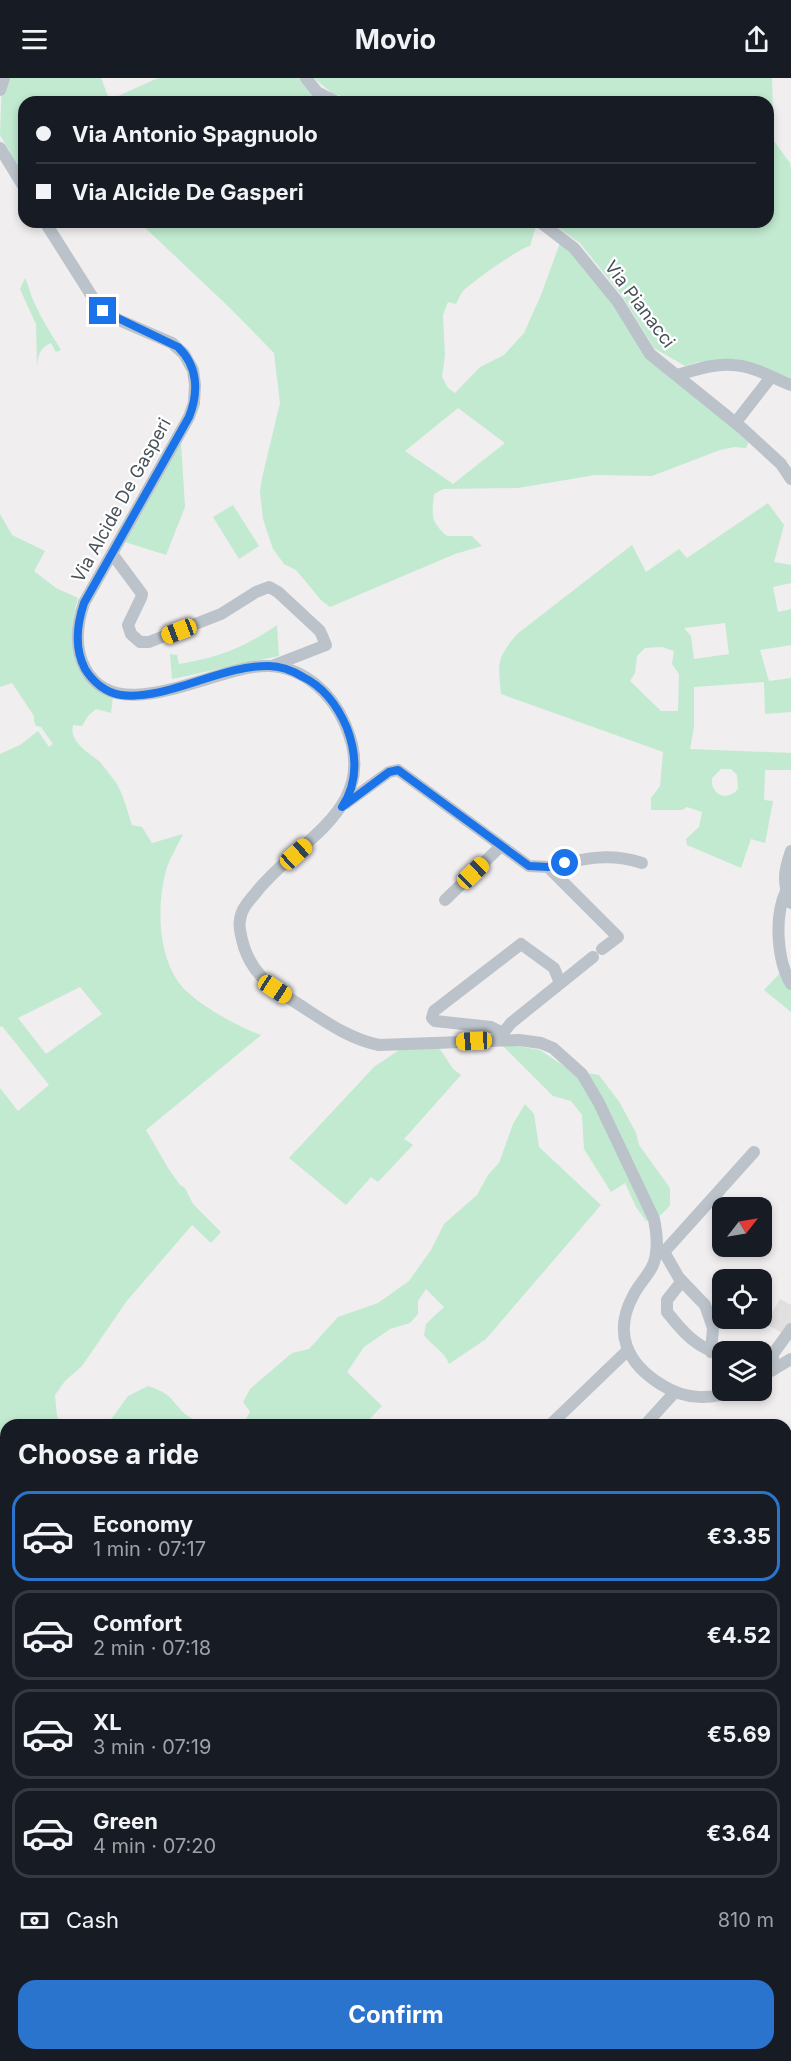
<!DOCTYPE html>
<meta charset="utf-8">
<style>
:root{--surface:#171b24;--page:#20242c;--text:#f1f3f6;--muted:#9ea1a6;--line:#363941;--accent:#2b74cd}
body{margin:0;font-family:Inter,sans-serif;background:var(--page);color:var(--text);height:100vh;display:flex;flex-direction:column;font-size:22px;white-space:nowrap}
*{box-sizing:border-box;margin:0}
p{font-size:20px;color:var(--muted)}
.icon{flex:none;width:33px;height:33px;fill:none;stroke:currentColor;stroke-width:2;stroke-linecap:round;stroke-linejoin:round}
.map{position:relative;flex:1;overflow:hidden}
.sheet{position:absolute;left:0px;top:1341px;width:792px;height:642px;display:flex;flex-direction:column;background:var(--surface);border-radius:18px 18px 0 0;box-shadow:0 3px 9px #0003}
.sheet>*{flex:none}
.hud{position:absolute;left:18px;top:18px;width:756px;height:132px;border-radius:18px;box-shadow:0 3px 9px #0003;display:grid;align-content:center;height:132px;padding:0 18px;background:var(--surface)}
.needle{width:39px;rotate:59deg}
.fabs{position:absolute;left:712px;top:1119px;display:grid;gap:12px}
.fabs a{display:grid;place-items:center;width:60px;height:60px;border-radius:12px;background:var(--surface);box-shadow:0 3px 9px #0003;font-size:30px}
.end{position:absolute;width:27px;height:27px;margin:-14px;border:8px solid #1a73e8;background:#fff;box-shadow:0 0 0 3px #fff}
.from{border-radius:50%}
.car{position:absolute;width:18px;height:36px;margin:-18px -9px;border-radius:8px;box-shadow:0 0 4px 2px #0007;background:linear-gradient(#f5c518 24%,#345 0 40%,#f5c518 0 76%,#345 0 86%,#f5c518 0)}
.hud b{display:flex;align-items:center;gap:21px;height:57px;font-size:22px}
.hud b+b{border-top:2px solid var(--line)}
.hud i{width:15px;height:15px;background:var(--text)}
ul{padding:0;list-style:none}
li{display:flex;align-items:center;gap:18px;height:90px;margin:0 12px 9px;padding:0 6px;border:3px solid var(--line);border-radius:18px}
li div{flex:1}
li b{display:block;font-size:22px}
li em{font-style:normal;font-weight:700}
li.selected{border-color:var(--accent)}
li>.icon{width:54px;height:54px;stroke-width:1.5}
h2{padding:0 18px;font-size:27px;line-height:72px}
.pay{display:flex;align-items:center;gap:15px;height:66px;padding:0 18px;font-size:22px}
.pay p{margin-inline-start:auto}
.cta{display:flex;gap:12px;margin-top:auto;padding:12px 18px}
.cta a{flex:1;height:69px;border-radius:18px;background:var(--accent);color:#fff;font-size:24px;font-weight:700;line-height:69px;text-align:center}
header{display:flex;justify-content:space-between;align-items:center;height:78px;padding:0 18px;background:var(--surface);font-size:27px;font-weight:700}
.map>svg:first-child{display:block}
</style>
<header><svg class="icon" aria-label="menu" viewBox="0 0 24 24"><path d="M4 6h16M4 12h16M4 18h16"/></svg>Movio<svg class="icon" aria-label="share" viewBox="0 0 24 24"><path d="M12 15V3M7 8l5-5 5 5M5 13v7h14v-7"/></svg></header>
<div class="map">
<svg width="791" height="1983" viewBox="0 0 791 1983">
<rect width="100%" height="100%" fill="#f0eeee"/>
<path fill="#e1dfdf" d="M780 1221 791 1227V1243L784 1256 766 1246Z"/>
<g fill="#c1ead0" fill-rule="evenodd">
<path d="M2 0H101L109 21 106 24H24V99L0 57Z"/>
<path d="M158 0H301L326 24H119L116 19Z"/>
<path d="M314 0H772L774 63 790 85 791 92V300L736 281 698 284 685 288 654 270 623 219 580 165 550 144H768V24L354 22 332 15Z"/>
<path d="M139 144H531L536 148 530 168C519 170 472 204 463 213 460 217 458 222 456 226L448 224 443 237 445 277 442 299 448 310 455 315 480 289 504 277 524 255 541 217 560 165 573 175 616 226 641 268 750 361 746 370 735 369 720 372 652 398 595 397 518 410 443 411 434 416C432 438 430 443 447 458H472L482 468 455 476 330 529 321 522 296 492 284 486 273 471 263 441 260 414 262 400 280 325 274 275 231 231ZM458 330 505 365 453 406 405 373Z"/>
<path d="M25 200C29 208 30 215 33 222 41 240 51 256 61 272L56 274 51 265C39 270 38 278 37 290L36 246 20 211Z"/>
<path d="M181 365 185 429 166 477 125 464Z"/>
<path d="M768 425 784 447 774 484 791 487V505L773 509 778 534 791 531V567L760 572 769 603 791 600V634L765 636 764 604 694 609V649L690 671 791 675V692H765L764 722 773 723 765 765 751 761 741 790 687 767 686 761 699 749 702 734 687 729 682 732H651V720L660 708 663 674 501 616C498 585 496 581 517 556L632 467 646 494 679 471 687 480ZM725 545 729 576 694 581 691 558 684 550ZM662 569 674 573 672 586 679 596 678 633H661L630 603 635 595 637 578 645 570ZM721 691H731L737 697 738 711C727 724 710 717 712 700Z"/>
<path d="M233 427 259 468 239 481 213 439Z"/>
<path d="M0 436 12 457 45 473 34 493 56 510 78 520C66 560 69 602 113 619L111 635 96 631 88 638 82 648 73 647C69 663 87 674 99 683 104 688 109 696 114 702 122 711 128 735 132 747L142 749 152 765 183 756C178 767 171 778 167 789 157 823 157 872 177 902 190 923 238 949 261 957L146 1052 168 1090 180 1107 185 1110 193 1126 221 1154 211 1165 192 1147 126 1224 82 1288 65 1303 55 1317 57 1338 61 1347H6V1363L0 1358V1010L18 1033 49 1007 2 948 0 949V676L20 667 38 653 49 669 53 666 41 649 36 648 34 643V638L12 605 0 609ZM80 909 102 936 46 976 18 940Z"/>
<path d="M277 547 279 578 172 601 170 576 177 577 179 586C217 580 244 570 277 547Z"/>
<path d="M780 895 791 912V934L764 912Z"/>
<path d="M500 965 540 972 570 992 599 997 620 1025 636 1055 639 1067 670 1110V1127C665 1134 655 1143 646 1143L636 1129 625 1105 611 1114 584 1071 582 1037 571 1023 553 1018Z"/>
<path d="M405 968H438L453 991 461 997 404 1061 413 1067 378 1104 371 1099 346 1127 289 1080 374 989Z"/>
<path d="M525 1026 534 1036 539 1069 601 1127 486 1261 449 1286C445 1274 431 1267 424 1257L426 1246 444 1229 426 1211 418 1223V1236L410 1245 390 1251 364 1269 347 1294 382 1328 364 1347H243L250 1334 243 1324 250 1311 292 1275 309 1271 338 1239 378 1225 409 1203 431 1172 444 1146 477 1117 488 1097 499 1085 513 1046Z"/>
<path d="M148 1308C172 1316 169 1320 185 1336 191 1341 200 1344 207 1347H107L128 1318Z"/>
<path d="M6 1377V1574L0 1571V1389Z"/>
<path d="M791 1606V1983H631L636 1977H786V1615Z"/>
<path d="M405 1977H560L566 1983H399Z"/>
</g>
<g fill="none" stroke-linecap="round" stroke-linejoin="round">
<g stroke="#c6c7c9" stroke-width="16" stroke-dasharray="16 8" stroke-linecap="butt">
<path d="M786 1749 791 1741"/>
<path d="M450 1983 453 1977"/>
<path d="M467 1983 470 1977"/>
</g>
<g stroke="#768ca4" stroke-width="18">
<g id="highway">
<path d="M570 1977 576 1983"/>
<path d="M626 1983 631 1977"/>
</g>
</g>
<g stroke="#bbc2c9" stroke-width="12">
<path d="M306 0 317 14 337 24"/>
<path d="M0 12 4 0"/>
<path d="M0 70 24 109"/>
<path d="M45 144 100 231 119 242 172 265 184 276 193 292 195 307 194 325 189 339 84 525C77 546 74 569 85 590 118 653 218 585 270 588 305 590 332 616 345 646 382 729 302 759 258 812 251 821 241 830 240 842 238 850 242 861 244 869 252 893 267 906 287 919 317 937 344 960 379 967L519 962 541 965 553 970 582 996 599 1025 654 1141C657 1156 659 1172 653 1187 648 1198 638 1207 633 1218 613 1255 627 1286 662 1307 685 1322 712 1322 737 1312"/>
<path d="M540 144 574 170 618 224 650 276 743 351 781 386 791 401"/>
<path d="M677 297C695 292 715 285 733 287 753 288 773 300 791 307"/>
<path d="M736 344 771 299"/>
<path d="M113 477 142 516 141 520 128 547 131 556 140 564H149L221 536 256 514 269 509 278 514 320 553 326 567 272 588"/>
<path d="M345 726 389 694 398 692 529 788 548 789 618 859 602 871"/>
<path d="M791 773C784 793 782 805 791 825"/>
<path d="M548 789C583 781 607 774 642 785"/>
<path d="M786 813C774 838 777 883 791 906"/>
<path d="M445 822 501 768"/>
<path d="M503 955 491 949 435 943 432 940 434 933 521 866 554 890 560 905"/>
<path d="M499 960 511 945 593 879"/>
<path d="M658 1173 664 1174 679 1200 705 1227 713 1250 711 1274"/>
<path d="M664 1174 754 1074"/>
<path d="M682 1203 667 1222V1234C682 1253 698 1272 723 1276"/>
<path d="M773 1292V1276L791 1251"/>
<path d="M762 1298 791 1281"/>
<path d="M550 1347 628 1272"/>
<path d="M645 1347 675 1314"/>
</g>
<use href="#highway" stroke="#8ba1b8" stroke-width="16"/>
</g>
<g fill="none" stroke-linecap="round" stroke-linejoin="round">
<path stroke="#1a73e8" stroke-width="8" d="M103 233 178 269C198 288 199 314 189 339L84 525C77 546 74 570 85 591 93 604 106 615 121 617 166 623 221 587 269 588 281 588 293 593 303 599 324 609 338 629 347 650 357 677 358 705 342 729L389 694 398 692 529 788 548 789 565 785"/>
</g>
<g text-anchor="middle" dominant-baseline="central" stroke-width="4.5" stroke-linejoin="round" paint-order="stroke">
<g font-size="18" fill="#485159" stroke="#fff">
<text transform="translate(640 226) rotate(53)">Via Pianacci</text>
<text transform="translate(121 422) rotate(-61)">Via Alcide De Gasperi</text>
</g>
</g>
</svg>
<div class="fabs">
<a><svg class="needle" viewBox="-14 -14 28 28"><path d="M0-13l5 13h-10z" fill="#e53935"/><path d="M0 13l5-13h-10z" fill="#9ea1a6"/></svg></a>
<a><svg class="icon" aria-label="locate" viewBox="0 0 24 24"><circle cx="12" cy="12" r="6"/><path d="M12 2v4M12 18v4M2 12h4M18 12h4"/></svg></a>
<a><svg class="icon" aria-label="layers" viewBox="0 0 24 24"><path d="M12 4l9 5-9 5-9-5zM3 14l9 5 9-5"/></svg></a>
</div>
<i class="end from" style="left:565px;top:785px"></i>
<i class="end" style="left:103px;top:233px"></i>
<i class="car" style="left:179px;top:553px;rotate:249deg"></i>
<i class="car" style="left:296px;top:776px;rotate:48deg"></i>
<i class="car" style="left:473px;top:795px;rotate:46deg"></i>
<i class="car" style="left:275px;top:911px;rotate:123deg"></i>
<i class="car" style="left:474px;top:963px;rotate:267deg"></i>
<div class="hud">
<b><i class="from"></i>Via Antonio Spagnuolo</b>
<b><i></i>Via Alcide De Gasperi</b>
</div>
<section class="sheet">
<h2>Choose a ride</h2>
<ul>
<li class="selected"><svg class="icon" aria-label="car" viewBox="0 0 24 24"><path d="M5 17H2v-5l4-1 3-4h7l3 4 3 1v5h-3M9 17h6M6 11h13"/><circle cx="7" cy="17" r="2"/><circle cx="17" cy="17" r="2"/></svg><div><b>Economy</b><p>1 min · 07:17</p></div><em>€3.35</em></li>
<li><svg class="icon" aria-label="car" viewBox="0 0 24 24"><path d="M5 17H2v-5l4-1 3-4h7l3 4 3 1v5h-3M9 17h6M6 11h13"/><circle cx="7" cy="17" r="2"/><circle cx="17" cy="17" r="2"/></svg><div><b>Comfort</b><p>2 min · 07:18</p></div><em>€4.52</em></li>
<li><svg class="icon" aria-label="car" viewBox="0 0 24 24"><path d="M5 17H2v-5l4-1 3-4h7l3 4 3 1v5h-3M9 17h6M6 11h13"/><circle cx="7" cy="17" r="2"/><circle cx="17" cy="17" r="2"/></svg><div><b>XL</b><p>3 min · 07:19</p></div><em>€5.69</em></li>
<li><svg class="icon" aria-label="car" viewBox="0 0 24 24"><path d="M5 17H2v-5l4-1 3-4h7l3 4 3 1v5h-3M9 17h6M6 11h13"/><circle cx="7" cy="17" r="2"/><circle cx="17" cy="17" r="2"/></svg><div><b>Green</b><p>4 min · 07:20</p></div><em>€3.64</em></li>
</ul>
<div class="pay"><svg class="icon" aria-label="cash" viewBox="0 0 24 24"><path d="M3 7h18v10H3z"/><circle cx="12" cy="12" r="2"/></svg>Cash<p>810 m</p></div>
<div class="cta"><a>Confirm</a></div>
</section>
</div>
